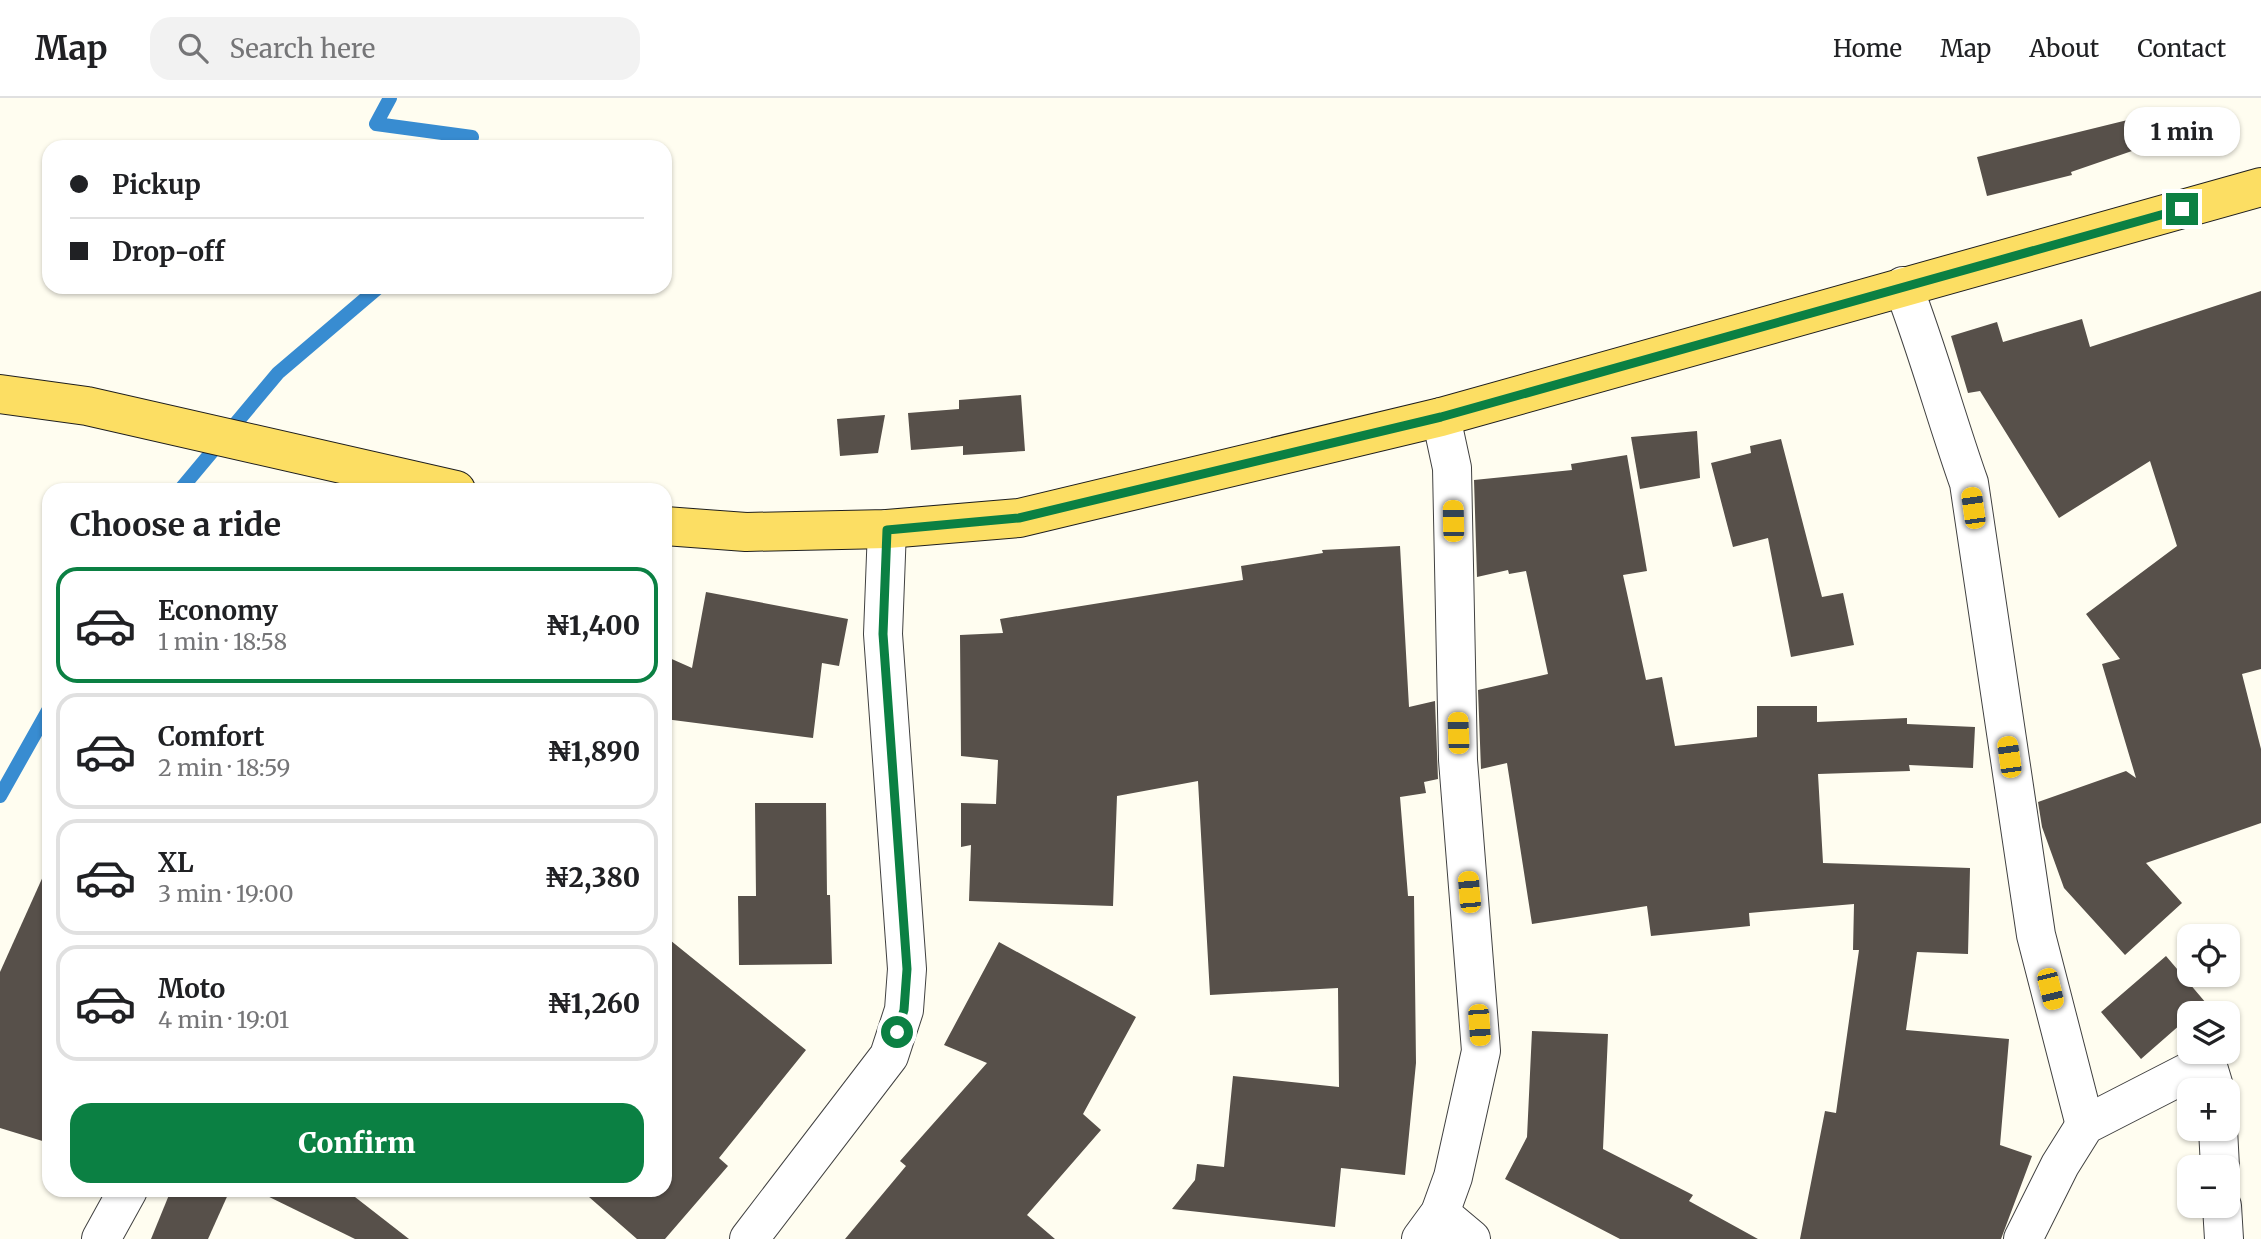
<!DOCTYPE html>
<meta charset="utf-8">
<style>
:root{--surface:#fff;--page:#f2f2f2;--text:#202124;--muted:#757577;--line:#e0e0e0;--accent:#0b8043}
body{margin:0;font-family:Merriweather,serif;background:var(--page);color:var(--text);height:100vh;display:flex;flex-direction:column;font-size:26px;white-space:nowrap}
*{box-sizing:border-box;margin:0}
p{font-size:23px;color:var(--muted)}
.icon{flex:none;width:38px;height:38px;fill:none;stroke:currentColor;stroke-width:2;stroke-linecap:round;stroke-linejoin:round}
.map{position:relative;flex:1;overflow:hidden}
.sheet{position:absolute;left:42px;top:385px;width:630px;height:714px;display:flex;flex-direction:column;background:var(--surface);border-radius:21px;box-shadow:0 2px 5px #0004}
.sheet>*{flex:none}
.top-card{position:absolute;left:42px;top:42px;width:630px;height:154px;border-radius:21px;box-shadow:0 2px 5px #0004;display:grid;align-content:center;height:154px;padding:0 28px;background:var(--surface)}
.tools{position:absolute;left:2177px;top:826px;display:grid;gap:14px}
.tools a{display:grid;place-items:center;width:63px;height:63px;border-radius:14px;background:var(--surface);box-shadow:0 2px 5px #0004;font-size:35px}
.end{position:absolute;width:32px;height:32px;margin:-16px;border:9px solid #0b8043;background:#fff;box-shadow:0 0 0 4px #fff}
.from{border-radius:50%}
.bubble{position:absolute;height:49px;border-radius:21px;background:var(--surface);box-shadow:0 2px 5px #0004;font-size:23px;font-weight:800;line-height:49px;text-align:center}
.car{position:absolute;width:21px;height:42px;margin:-21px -10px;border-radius:9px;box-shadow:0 0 5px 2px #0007;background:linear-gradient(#f5c518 24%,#345 0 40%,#f5c518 0 76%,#345 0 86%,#f5c518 0)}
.top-card b{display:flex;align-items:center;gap:24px;height:66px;font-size:26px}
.top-card b+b{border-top:2px solid var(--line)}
.top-card i{width:18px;height:18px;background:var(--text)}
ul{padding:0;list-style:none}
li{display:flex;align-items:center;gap:21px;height:116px;margin:0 14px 10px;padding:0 14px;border:4px solid var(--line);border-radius:21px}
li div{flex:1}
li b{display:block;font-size:26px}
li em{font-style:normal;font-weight:800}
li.on{border-color:var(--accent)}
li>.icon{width:63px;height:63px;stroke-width:1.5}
h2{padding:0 28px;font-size:32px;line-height:84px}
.action{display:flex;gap:14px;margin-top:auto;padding:14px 28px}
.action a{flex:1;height:80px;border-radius:21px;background:var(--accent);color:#fff;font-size:28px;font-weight:800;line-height:80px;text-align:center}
header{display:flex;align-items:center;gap:42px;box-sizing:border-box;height:98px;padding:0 35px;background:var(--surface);border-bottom:2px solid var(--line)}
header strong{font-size:33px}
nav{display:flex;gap:38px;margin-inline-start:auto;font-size:24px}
.search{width:490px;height:63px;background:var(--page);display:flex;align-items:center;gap:18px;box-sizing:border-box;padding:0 24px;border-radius:21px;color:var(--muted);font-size:26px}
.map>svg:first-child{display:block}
</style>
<header>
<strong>Map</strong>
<div class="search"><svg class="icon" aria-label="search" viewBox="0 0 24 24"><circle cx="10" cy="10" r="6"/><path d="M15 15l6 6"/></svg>Search here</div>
<nav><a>Home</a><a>Map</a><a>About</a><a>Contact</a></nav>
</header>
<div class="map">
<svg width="2261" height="1141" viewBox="0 0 2261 1141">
<rect width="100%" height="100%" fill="#fffdf0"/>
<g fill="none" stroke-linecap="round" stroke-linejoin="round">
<g stroke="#388cd1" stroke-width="14">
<path d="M390 0 376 26 472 39 466 49"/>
<path d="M180 392 278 275 379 189"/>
<path d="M0 698 49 611"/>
</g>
</g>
<g fill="#57504a">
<path d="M2152 16 2161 43 2071 74 2072 77 1987 98 1977 59Z"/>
<path d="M2261 193V571L2242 576 2261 651V725L2146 765 2182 805 2125 857 2064 790 2042 729 2038 704 2126 673 2136 680 2102 566 2120 561 2086 516 2177 448 2150 363 2059 420 1980 293 1968 295 1951 238 1997 224 2003 244 2082 221 2090 249Z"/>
<path d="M1021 297 1025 353 963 357V348L911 352 908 315 959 311V302Z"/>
<path d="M885 317 878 355 840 358 837 321Z"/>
<path d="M1697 333 1700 380 1640 391 1631 339Z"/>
<path d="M1781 341 1822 499 1843 495 1854 547 1791 559 1768 440 1733 449 1711 365 1751 355 1750 348Z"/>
<path d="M1627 357 1647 473 1623 477 1646 582 1662 579 1675 648 1757 639V608H1817V624L1907 620V626L1975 629 1973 670 1909 667 1910 673 1818 676 1823 765 1970 770 1968 856 1917 854 1906 932 2009 941 2000 1047 2032 1058 2001 1141H1800L1825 1013 1836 1015 1859 852H1853L1854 806 1749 815 1750 828 1651 838 1647 808 1532 826 1507 665 1481 671 1478 592 1548 576 1526 473 1509 476 1508 472 1477 479 1474 382 1572 372 1571 366Z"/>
<path d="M1400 448 1409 609 1435 603 1438 681 1424 684 1426 695 1400 699 1408 798H1414L1416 965 1405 1077 1341 1070 1335 1129 1172 1111 1195 1082 1197 1066 1224 1069 1233 978 1339 989 1338 890 1210 897 1198 683 1117 698 1113 808 969 803 971 747 961 749V705L996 706 998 662 961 658 960 537 1003 535 1000 521 1243 482 1241 468 1323 455 1322 452Z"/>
<path d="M706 494 848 521 839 568 822 565 813 640 665 621V558L692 570Z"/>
<path d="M755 705H826L827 797H830L832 866 739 867 738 798H756Z"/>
<path d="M49 765V1045L0 1030V874Z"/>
<path d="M665 838 806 952 719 1060 728 1068 665 1141H637L581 1092H665Z"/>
<path d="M999 844 1136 919 1083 1016 1101 1032 1027 1117 1055 1141H845L906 1068 900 1063 987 965 944 947Z"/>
<path d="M2166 858 2206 905 2189 915V919L2141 961 2101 914Z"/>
<path d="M1532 933 1608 936 1603 1051 1693 1097 1689 1103 1758 1141H1620L1505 1081 1527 1039Z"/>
<path d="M171 1092H230L208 1141H151Z"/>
<path d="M255 1092H346L409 1141H355Z"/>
</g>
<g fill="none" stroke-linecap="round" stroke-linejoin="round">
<g stroke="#414141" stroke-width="40">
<g id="minor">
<path d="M1903 188C1928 253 1946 320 1969 385L2036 837 2085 1027"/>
<path d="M2218 1031 2220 1069"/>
<path d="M2222 1108 2224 1141"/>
<path d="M1440 1115 1471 1141"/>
<path d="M101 1141 128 1092"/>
<path d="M749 1141 889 958 904 912 907 871 883 536 887 431"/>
<path d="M1421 1141 1440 1115 1453 1079 1481 953 1458 662 1452 370 1441 319"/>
<path d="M2023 1141 2060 1067 2085 1027 2200 968 2209 972 2215 992"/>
</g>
</g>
<g stroke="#1f1f1f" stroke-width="40">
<g id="major">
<path d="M0 296 87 308 456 392"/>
<path d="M665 428 746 434 887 431 1019 420 1441 319 2261 89"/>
</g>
</g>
<use href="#minor" stroke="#fff" stroke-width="38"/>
<use href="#major" stroke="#fcde63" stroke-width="38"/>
</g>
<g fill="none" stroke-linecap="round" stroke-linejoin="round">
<path stroke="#0b8043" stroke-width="9" d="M897 934 904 912 907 871 883 536 887 432 1019 420 1441 319 2182 111"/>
</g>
</svg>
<div class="tools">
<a><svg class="icon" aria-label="locate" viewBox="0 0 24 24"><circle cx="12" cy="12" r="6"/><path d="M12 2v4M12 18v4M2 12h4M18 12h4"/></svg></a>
<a><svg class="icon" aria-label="layers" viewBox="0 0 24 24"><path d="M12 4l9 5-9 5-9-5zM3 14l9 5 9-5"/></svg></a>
<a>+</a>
<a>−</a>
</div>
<i class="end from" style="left:897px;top:934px"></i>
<i class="end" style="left:2182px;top:111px"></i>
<div class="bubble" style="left:2124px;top:9px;width:116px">1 min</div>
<i class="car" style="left:1973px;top:410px;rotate:352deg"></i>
<i class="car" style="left:1453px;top:423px;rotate:359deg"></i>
<i class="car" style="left:1458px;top:635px;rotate:358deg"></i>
<i class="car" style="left:2009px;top:659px;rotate:352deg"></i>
<i class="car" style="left:1469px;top:794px;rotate:355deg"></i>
<i class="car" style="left:2050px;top:891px;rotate:166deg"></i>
<i class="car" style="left:1479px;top:927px;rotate:176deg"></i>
<div class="top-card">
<b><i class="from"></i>Pickup</b>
<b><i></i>Drop-off</b>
</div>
<section class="sheet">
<h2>Choose a ride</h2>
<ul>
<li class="on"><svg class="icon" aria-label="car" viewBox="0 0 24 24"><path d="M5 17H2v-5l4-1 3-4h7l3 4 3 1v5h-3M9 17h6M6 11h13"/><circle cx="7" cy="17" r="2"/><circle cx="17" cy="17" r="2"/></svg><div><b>Economy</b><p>1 min · 18:58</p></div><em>₦1,400</em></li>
<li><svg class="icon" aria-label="car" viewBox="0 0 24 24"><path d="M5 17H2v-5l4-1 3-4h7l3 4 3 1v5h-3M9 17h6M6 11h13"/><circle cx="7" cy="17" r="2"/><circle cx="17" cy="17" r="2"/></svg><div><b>Comfort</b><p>2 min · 18:59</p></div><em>₦1,890</em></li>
<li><svg class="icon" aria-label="car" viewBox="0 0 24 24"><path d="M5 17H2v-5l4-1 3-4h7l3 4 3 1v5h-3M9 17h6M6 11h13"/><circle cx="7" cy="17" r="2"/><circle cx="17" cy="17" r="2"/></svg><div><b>XL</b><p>3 min · 19:00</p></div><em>₦2,380</em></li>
<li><svg class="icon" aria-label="car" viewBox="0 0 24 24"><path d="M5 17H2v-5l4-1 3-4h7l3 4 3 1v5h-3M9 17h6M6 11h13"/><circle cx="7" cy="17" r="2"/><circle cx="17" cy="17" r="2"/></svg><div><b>Moto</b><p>4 min · 19:01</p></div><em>₦1,260</em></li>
</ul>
<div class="action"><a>Confirm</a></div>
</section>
</div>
